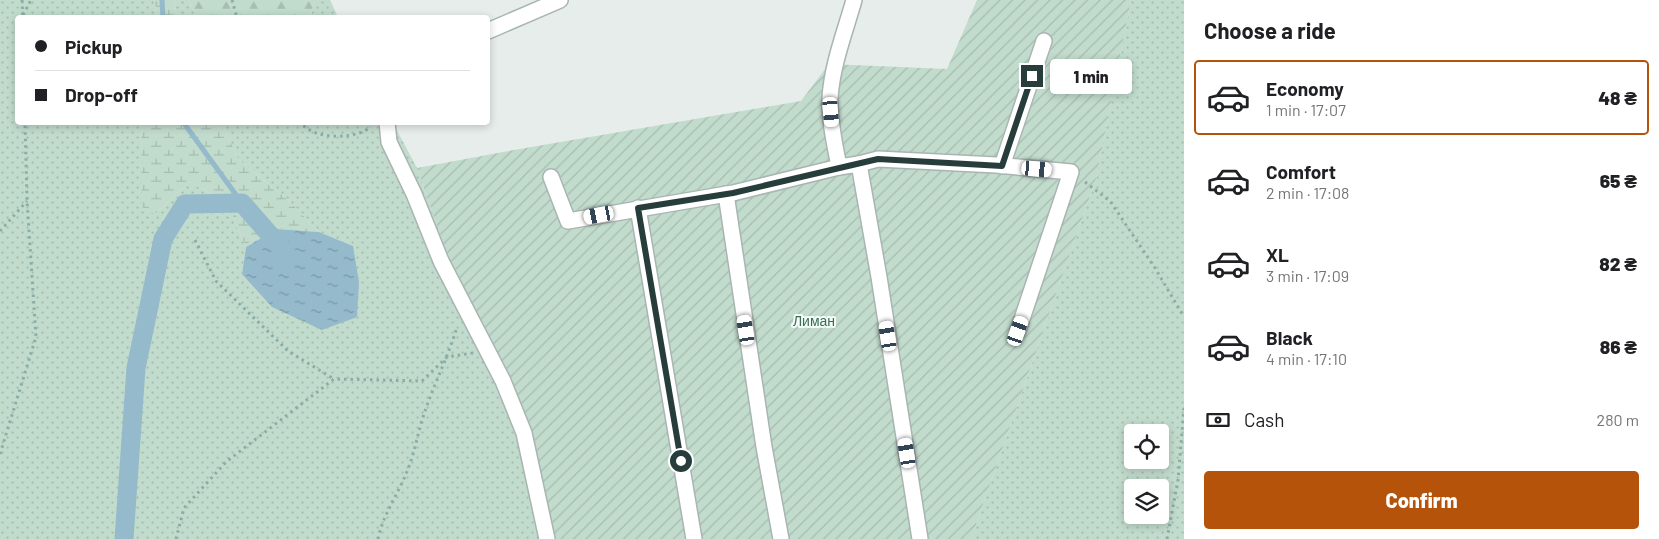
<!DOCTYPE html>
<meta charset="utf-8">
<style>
:root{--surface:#fff;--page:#f6f6f6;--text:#202124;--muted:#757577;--line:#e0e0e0;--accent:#b45309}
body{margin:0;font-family:Barlow,sans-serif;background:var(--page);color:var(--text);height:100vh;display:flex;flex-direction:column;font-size:19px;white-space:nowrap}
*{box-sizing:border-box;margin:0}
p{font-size:16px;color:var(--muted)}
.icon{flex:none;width:28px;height:28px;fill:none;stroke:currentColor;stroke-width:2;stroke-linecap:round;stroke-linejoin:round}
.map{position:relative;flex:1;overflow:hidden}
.panel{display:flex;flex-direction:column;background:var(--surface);width:475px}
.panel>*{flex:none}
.hud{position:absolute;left:15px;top:15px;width:475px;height:110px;border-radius:5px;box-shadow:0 2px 8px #0003;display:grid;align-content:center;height:110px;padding:0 20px;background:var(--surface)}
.buttons{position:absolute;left:1124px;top:424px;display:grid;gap:10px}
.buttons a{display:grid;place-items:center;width:45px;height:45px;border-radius:5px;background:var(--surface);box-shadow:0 2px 8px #0003;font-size:25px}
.end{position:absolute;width:22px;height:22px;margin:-11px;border:6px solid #263d3b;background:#fff;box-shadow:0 0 0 2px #fff}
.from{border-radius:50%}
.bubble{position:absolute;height:35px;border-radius:5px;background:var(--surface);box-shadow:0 2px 8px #0003;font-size:16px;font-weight:800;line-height:35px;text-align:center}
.car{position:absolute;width:15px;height:30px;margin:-15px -8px;border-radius:6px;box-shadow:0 0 4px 1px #0007;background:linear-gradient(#fff 24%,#345 0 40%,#fff 0 76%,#345 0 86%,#fff 0)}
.hud b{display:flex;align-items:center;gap:18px;height:48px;font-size:19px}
.hud b+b{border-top:1px solid var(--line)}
.hud i{width:12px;height:12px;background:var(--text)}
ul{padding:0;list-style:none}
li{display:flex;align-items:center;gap:15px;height:75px;margin:0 10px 8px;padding:0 10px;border:2px solid transparent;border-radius:5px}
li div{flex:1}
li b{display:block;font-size:19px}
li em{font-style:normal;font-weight:800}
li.current{border-color:var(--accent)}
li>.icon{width:45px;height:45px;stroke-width:1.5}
h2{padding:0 20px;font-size:22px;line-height:60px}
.pay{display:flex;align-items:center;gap:12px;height:55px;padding:0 20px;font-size:19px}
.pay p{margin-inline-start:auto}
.button{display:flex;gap:10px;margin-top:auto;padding:10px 20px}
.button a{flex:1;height:58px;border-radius:5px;background:var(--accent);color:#fff;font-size:20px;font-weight:800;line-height:58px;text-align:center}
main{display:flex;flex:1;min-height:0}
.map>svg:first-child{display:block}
</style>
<main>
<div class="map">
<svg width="1184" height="539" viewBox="0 0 1184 539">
<defs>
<pattern id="grass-dots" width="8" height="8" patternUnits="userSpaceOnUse" patternTransform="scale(1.25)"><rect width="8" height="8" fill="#c1dbcc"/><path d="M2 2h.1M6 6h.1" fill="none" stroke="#a6bdb0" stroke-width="1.8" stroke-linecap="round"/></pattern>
<pattern id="forest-firs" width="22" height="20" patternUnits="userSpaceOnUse" patternTransform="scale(1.25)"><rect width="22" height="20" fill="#c1dbcc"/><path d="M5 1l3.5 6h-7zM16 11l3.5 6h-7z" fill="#a6bdb0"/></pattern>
<pattern id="wetland-marsh" width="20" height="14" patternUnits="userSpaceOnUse" patternTransform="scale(1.25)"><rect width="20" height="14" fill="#c1dbcc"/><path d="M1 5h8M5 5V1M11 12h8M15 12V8" fill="none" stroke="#a6bdb0"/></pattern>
<pattern id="garden-furrows" width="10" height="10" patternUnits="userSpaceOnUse" patternTransform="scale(1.25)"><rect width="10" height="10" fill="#c1dbcc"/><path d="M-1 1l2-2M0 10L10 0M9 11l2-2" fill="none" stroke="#a6bdb0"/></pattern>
<pattern id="water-ripples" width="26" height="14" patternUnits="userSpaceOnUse" patternTransform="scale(1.25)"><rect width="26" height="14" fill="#94bacb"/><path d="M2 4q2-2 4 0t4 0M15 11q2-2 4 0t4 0" fill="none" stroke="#7998a6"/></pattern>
</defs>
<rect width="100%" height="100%" fill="#e6edeb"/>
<g fill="url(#grass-dots)" fill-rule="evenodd">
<path d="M0 0H154L158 17 18 18V122L141 123 143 207 155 214 189 182 226 201 246 247 242 274 353 246 319 232 287 199 238 159 222 123H393L417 168 445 248 508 380 528 432 551 519 555 539H0Z"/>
<path d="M174 0H189L196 17H177Z"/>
<path d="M315 0H330L338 17 310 18Z"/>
<path d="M1131 0H1184V539H971L1096 179ZM1132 432H1160V460H1132ZM1132 488H1160V515H1132Z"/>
</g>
<path fill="url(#forest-firs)" d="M189 0H315L310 18 196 17Z"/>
<g fill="url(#wetland-marsh)">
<path d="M154 0H174L177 17H158Z"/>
<path d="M141 123H222L238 159 287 199 319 232 277 229 246 247 226 201 189 182 155 214 142 207Z"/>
</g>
<path fill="url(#garden-furrows)" d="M977 0H1131L1096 179 971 539H555L551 519 528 432 508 380 445 248 417 168 514 150 801 101 829 64 947 69Z"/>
<path fill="url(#water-ripples)" d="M277 229 319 232 353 246 359 282 357 317 322 330 272 307 242 274 246 247Z"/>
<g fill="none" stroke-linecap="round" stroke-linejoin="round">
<g stroke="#94bacb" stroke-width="5">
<path d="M162 0 163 18"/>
<path d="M183 122 242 203"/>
</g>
<path stroke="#94bacb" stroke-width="19" d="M124 539 136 368 163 239 185 204 242 203 285 252"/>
<g stroke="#a9b5b3" stroke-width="18">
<g id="minor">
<path d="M854 0C845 32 832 65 830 98 829 120 835 145 839 167L859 164 879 277 920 539"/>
<path d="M488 31 560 0"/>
<path d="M387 122 389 142 414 194 441 261 503 381 524 433 547 539"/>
<path d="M859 164 878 159 996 165 1071 172 1018 331"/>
<path d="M1002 166 1044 41"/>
<path d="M551 177 568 221 733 193 839 167"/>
<path d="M726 194 764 447 781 539"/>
<path d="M638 208 694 539"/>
</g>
</g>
<g stroke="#8aada7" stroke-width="3" stroke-dasharray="2.5 4" stroke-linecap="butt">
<path d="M22 0 23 18"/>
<path d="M232 0 237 18"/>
<path d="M23 15 31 0"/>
<path d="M298 122C304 126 310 131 316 133 333 138 356 138 371 127"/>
<path d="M1085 182 1110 201 1155 268 1184 317"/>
<path d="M0 231 27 201"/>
<path d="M195 240 216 281 288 351 334 379"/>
<path d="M0 454 36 337 27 200 25 122"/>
<path d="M176 539 184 508 226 462 334 379 422 381 447 357 473 353"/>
<path d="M378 539C383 514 399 493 408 469 415 451 418 432 424 414 434 384 448 357 457 327"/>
<path d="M1167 539 1178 480 1184 407"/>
</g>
<use href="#minor" stroke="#fff" stroke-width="15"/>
</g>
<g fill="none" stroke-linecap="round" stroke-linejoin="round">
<path stroke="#263d3b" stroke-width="6" d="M681 461 638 208 733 193 878 159 1002 166 1032 76"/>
</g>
<g text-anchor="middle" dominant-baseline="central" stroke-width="4" stroke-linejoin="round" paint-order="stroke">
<g font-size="14" fill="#357055" stroke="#f6faf8">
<text x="814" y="320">Лиман</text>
</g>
</g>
</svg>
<div class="buttons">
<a><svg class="icon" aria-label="locate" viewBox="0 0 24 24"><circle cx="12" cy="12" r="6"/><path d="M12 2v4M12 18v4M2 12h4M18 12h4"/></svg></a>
<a><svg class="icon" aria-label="layers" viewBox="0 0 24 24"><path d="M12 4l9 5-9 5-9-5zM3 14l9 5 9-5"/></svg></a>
</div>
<i class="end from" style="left:681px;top:461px"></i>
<i class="end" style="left:1032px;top:76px"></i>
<div class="bubble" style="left:1050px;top:59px;width:82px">1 min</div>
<i class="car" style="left:831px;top:112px;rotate:175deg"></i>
<i class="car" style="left:1037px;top:169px;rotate:95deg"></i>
<i class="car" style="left:599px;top:215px;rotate:259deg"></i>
<i class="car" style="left:746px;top:330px;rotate:351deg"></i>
<i class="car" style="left:1018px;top:331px;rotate:19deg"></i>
<i class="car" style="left:888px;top:336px;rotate:351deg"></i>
<i class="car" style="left:907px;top:453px;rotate:351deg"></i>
<div class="hud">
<b><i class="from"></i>Pickup</b>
<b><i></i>Drop-off</b>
</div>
</div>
<section class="panel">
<h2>Choose a ride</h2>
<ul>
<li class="current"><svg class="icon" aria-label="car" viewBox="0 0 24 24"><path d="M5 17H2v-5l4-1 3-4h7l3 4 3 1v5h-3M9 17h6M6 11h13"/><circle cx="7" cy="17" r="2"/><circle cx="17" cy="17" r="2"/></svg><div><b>Economy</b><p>1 min · 17:07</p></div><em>48 ₴</em></li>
<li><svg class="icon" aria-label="car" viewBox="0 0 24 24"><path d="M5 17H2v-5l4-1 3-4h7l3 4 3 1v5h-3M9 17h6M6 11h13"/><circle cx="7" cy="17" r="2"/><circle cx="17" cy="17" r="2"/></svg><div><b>Comfort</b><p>2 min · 17:08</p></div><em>65 ₴</em></li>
<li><svg class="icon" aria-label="car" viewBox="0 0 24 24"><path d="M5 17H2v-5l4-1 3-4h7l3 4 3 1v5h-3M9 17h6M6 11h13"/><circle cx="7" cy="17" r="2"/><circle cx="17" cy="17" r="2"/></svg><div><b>XL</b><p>3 min · 17:09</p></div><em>82 ₴</em></li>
<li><svg class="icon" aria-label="car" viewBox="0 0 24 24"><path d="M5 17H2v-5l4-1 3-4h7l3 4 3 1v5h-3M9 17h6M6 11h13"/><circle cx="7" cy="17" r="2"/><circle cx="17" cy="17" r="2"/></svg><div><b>Black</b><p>4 min · 17:10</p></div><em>86 ₴</em></li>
</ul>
<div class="pay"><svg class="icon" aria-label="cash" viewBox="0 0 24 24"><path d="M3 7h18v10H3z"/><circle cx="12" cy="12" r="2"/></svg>Cash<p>280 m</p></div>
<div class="button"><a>Confirm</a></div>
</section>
</main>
